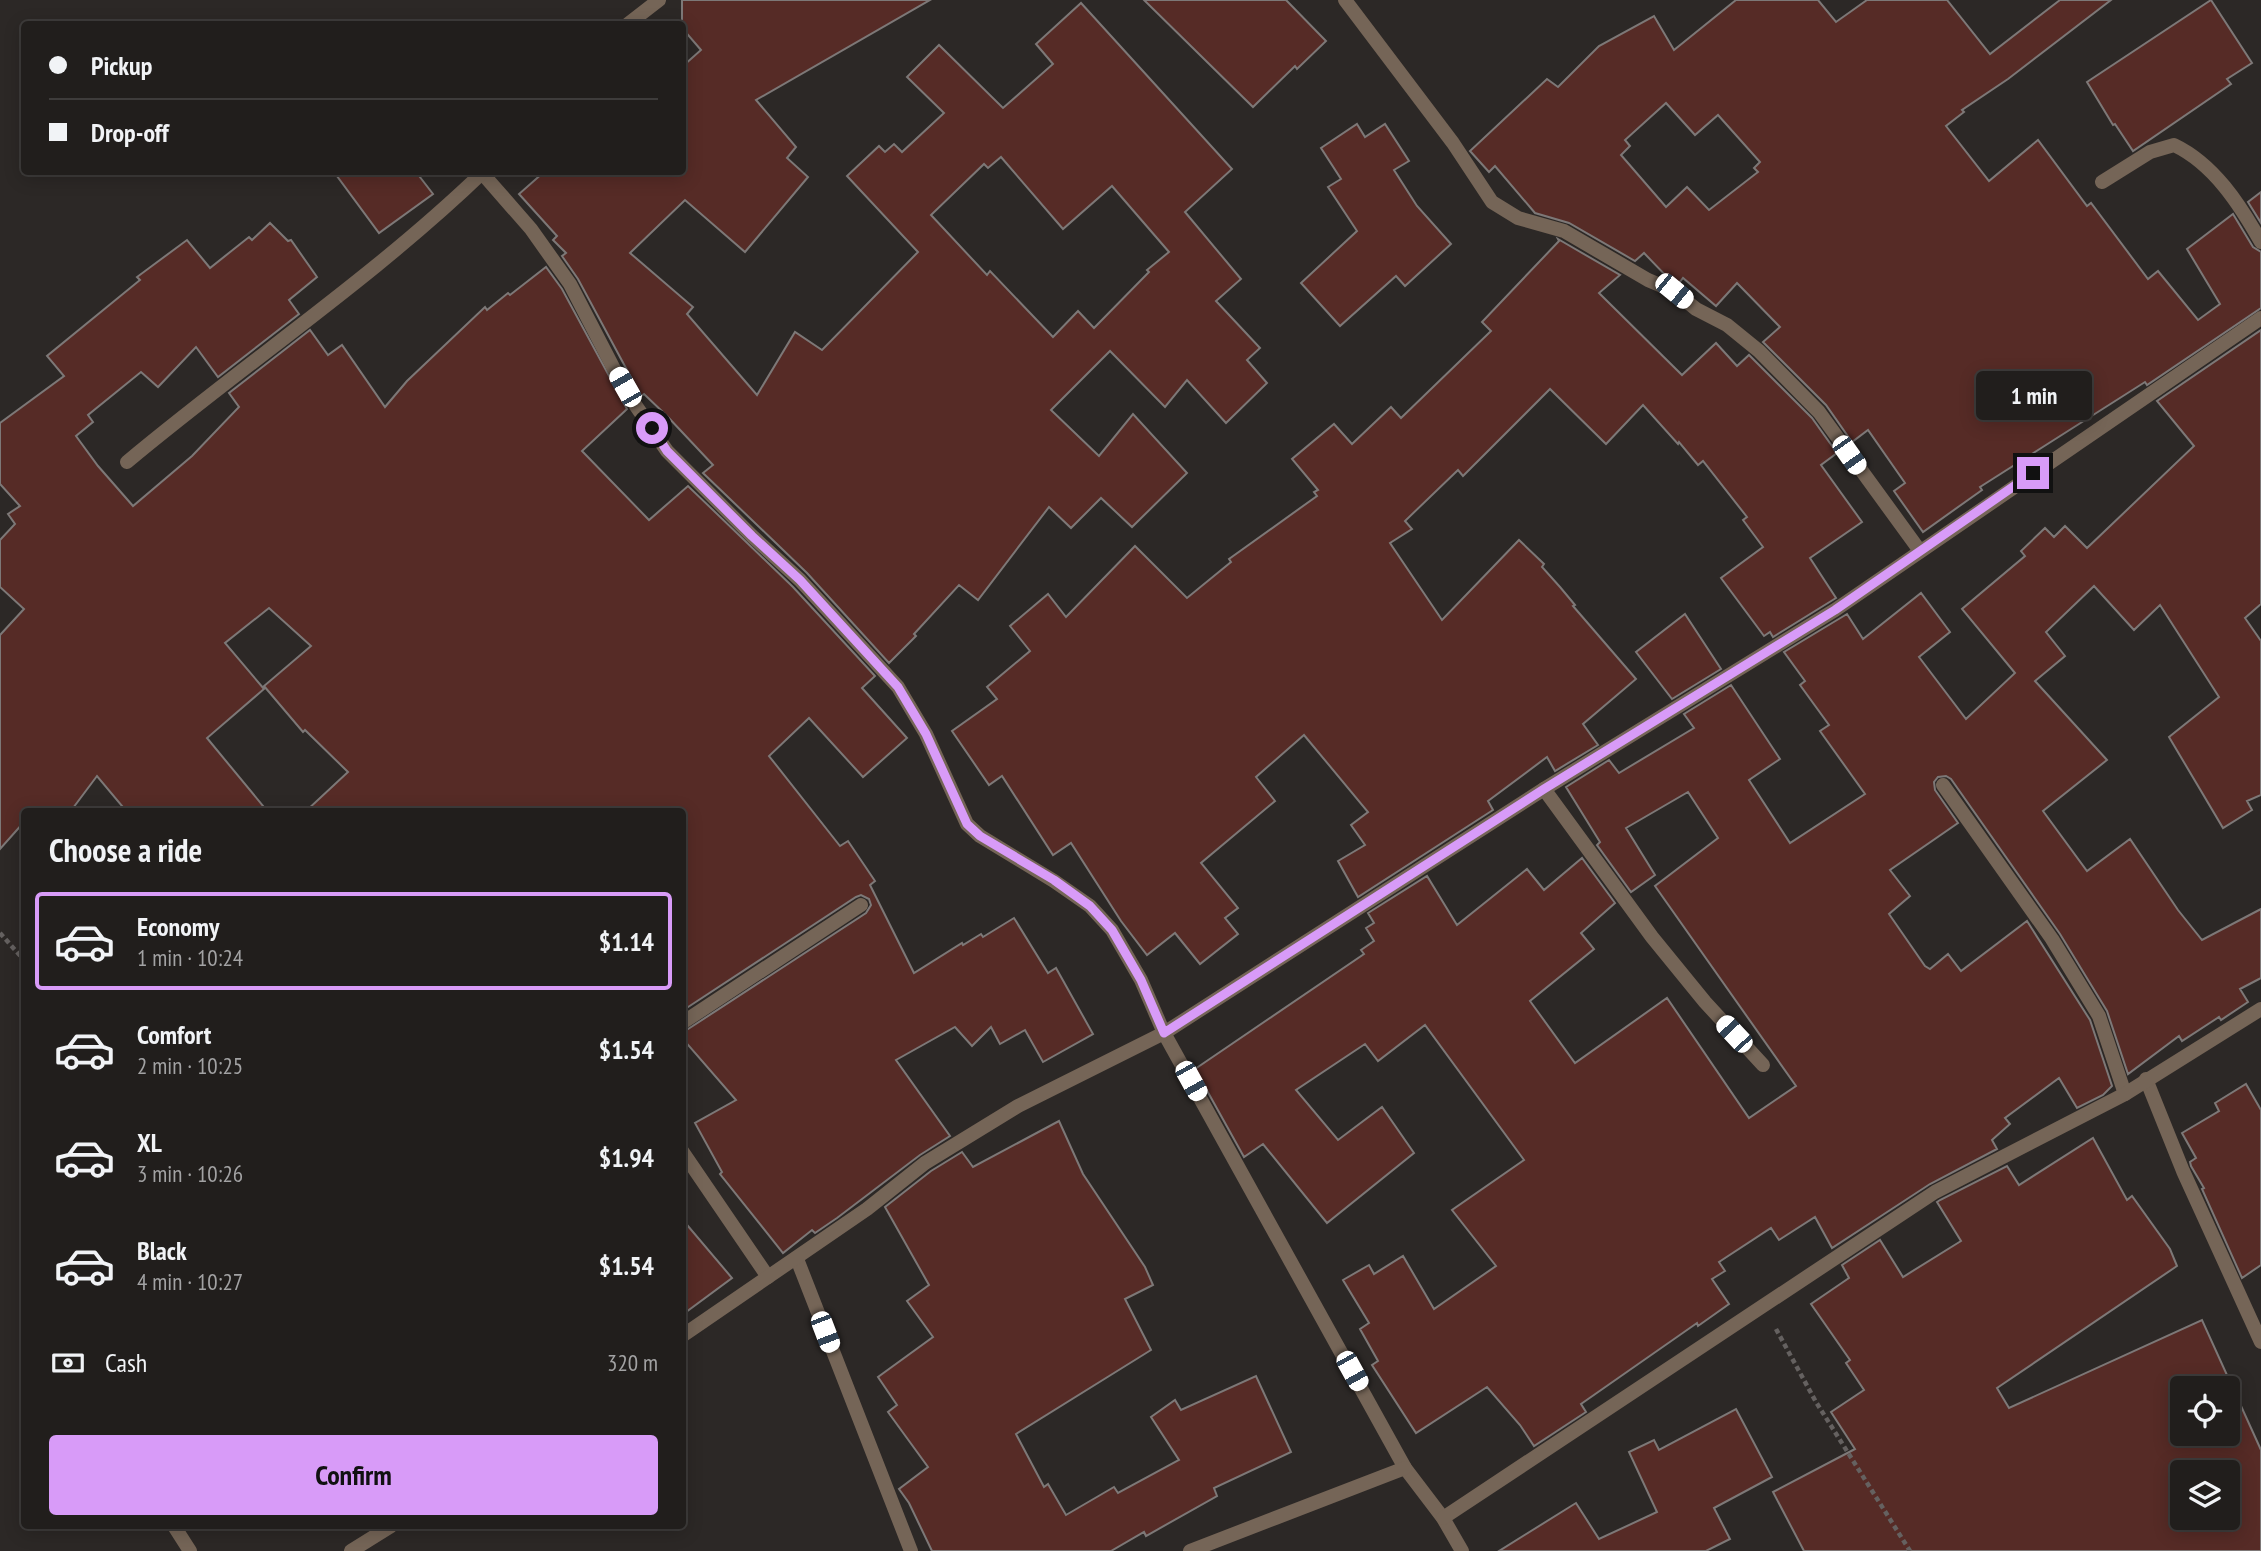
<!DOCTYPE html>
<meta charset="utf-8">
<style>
:root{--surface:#211e1c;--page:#292725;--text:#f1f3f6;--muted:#a2a2a3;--line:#3e3c3b;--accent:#d89bf8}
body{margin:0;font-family:"PT Sans Narrow",sans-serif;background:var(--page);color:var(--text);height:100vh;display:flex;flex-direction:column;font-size:26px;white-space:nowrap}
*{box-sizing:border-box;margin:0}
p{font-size:23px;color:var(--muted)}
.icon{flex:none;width:38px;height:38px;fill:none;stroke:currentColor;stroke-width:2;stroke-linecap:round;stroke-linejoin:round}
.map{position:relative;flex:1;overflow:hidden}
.drawer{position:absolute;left:21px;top:808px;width:665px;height:721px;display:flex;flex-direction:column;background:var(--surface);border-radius:7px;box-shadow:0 4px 18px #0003,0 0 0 2px var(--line)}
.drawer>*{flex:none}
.guide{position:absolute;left:21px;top:21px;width:665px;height:154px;border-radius:7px;box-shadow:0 4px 18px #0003,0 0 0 2px var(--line);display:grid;align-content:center;height:154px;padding:0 28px;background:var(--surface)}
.controls{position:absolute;left:2170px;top:1376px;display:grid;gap:14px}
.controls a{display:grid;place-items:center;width:70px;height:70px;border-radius:7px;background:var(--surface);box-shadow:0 4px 18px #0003,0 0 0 2px var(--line);font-size:35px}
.end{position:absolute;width:32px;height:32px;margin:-16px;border:9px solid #d89bf8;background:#111;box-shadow:0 0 0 4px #111}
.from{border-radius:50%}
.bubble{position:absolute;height:49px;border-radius:7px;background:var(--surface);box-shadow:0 4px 18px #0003,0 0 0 2px var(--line);font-size:23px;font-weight:700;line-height:49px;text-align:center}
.car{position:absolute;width:21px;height:42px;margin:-21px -10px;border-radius:9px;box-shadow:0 0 5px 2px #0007;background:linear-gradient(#fff 24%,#345 0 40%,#fff 0 76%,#345 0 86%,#fff 0)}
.guide b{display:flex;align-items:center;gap:24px;height:66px;font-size:26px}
.guide b+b{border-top:2px solid var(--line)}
.guide i{width:18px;height:18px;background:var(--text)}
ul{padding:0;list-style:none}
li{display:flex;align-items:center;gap:21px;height:98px;margin:0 14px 10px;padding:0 14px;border:4px solid transparent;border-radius:7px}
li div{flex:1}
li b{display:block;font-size:26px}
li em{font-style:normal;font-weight:700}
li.on{border-color:var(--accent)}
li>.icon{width:63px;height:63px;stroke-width:1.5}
h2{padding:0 28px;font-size:32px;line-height:84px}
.pay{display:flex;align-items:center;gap:18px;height:77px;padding:0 28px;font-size:26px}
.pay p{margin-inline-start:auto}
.button{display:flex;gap:14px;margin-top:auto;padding:14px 28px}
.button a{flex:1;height:80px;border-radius:7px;background:var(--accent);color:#111;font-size:28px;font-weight:700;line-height:80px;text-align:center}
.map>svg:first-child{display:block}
</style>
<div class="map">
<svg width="2261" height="1551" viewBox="0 0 2261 1551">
<rect width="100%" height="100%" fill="#2c2826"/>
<g fill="#562b26" stroke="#7d7877" stroke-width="2" fill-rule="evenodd">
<path d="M682 0H930L756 100 796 147 787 158 808 177 745 252 685 200 630 253 693 307 687 314 757 395 795 332 822 350 918 252 847 176 879 146 885 152 894 144 902 152 944 113 907 77 939 45 1003 108 1053 64 1036 44 1081 3 1232 169 1185 212 1241 279 1216 301 1260 348 1247 360 1267 383 1226 423 1187 380 1165 407 1110 351 1051 410 1099 456 1133 414 1187 473 1132 527 1101 498 1071 528 1049 507 978 600 959 585 914 634 916 636 889 663 807 573 703 473 713 465 667 416 644 394 641 396 578 279 562 256 566 253 553 240 557 236 519 194 544 172H682L683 66 701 50 682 28ZM1001 157 1063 229 1112 186 1169 252 1147 270 1149 272 1094 328 1078 311 1053 337 990 271 987 275 931 215 984 164 988 168Z"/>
<path d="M1144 0H1286L1326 41 1297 69 1295 66 1253 107Z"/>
<path d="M1736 0H1818L1836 22 1867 0H1947L1990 54 2060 0H2111L2008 79 1962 110 1964 112 1946 126 1989 181 2038 140 2087 206 2091 203 2148 279 2158 271 2198 320 2220 304 2187 249 2233 214 2253 247 2261 252V308L2147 385 2145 382 1980 487 1982 490 1923 532 1894 491 1905 483 1868 430 1852 442 1826 405 1763 342 1780 327 1737 283 1716 306 1683 278 1679 283 1669 279 1644 253 1635 261 1569 223 1535 213 1495 166 1489 172 1470 151 1547 79 1558 87 1599 46 1654 16 1674 50ZM1666 103 1695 135 1718 115 1760 162 1754 168 1758 172 1709 210 1687 187 1666 207 1621 155 1630 146 1625 140Z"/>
<path d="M2211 0 2252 63 2227 79 2231 84 2133 151 2115 124 2113 125 2087 82Z"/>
<path d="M1357 124 1365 137 1385 124 1409 161 1394 170 1417 206 1451 244 1405 286 1396 276 1340 326 1301 283 1357 231 1328 187 1341 179 1321 148Z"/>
<path d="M334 172H416L433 194 379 233Z"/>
<path d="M2261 192V223L2248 202Z"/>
<path d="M270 223 288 241 291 240 317 277 289 300 299 314 218 377 196 347 158 387 141 372 88 415 93 422 76 436 98 466 133 506 192 456 239 407 229 393 310 330 328 355 342 345 385 407 407 381 485 307 487 310 508 293 510 295 546 267 562 289 627 409 582 451 649 520 688 486 793 587 875 676 862 688 907 738 863 777 809 718 769 756 840 846 848 841 875 881 870 885 914 973 962 943 963 945 981 934 983 937 1014 918 1048 973 1056 968 1093 1034 1043 1062 1025 1030 1000 1044 991 1027 972 1046 955 1027 896 1060 950 1136 920 1155 837 1218 815 1233 812 1230 783 1253 720 1174 722 1172 695 1123 736 1100 682 1038V1033L866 913 871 905 869 899 861 895 856 897 682 1011V812H305L348 772 305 730 303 732 264 686 311 646 269 608 225 643 264 689 207 738 268 812H127L97 776 70 812H24V822L0 849V635L24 609 0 587V540L15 524 8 514 20 506 0 484V423L64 376 47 356 140 280 137 277 187 240 210 268 249 237 252 240Z"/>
<path d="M1558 239 1620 275 1599 293 1682 375 1716 343 1737 366 1749 355 1812 418 1837 453 1821 465 1862 522 1810 558 1836 598 1773 637 1770 632 1764 636 1721 578 1763 547 1743 520 1747 517 1703 461 1698 465 1679 442 1678 444 1643 405 1606 444 1550 389 1463 476 1458 470 1405 521 1412 529 1390 543 1442 620 1519 540 1544 564 1542 567 1560 587 1575 605 1573 606 1636 679 1583 724 1598 745 1555 771 1547 757 1488 801 1493 810 1358 897 1338 861 1365 845 1351 825 1368 812 1304 735 1256 777 1275 801 1201 863 1238 908 1225 918 1238 934 1200 964 1175 933 1147 955 1121 921 1071 843 1053 855 1002 776 989 785 952 731 997 699 987 687 1030 651 1010 626 1048 594 1066 617 1135 546 1187 598 1231 562 1229 559 1317 496 1314 492 1318 490 1292 459 1334 424 1352 444 1391 407 1401 418 1491 331 1482 322 1559 241Z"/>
<path d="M2261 330V604L2245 618 2261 641V795L2247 801 2252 810 2223 828 2169 737 2219 697 2160 605 2134 630 2094 586 2046 632 2065 656 2035 681 2107 760 2043 811 2087 871 2130 839 2178 910 2202 940 2261 909V978L2240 989 2248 1002 2221 1020 2219 1017 2182 1041 2179 1036 2128 1074 2107 1011 2060 934 1951 779 1946 776 1938 777 1934 782 1935 790 1958 823 1890 870 1910 896 1889 914 1925 966 1930 969 1948 954 1961 971 2027 921 2090 1020 2112 1086 2103 1095 2077 1108 2059 1078 2005 1118 2010 1124 1992 1140 1997 1149 1930 1184 1832 1248 1815 1217 1779 1240 1771 1228 1719 1262 1725 1271 1712 1279 1729 1304 1698 1326 1697 1323 1581 1404 1586 1412 1534 1446 1520 1425 1487 1387 1416 1433 1372 1365 1378 1361 1360 1329 1369 1323 1343 1280 1369 1265 1374 1274 1403 1256 1434 1309 1496 1266 1452 1210 1524 1160 1425 1025 1378 1061 1365 1044 1296 1090 1338 1140 1382 1107 1414 1153 1327 1223 1263 1144 1244 1157 1195 1069 1364 954 1361 950 1374 941 1366 928 1374 923 1368 913 1427 876 1457 925 1527 869 1544 890 1582 858 1615 903 1581 933 1594 949 1530 1001 1575 1063 1667 998 1749 1118 1796 1086 1655 886 1718 838 1688 792 1626 828 1655 875 1631 892 1597 845 1600 842 1566 787 1609 760 1619 773 1694 728 1684 714 1731 685 1780 759 1749 780 1790 843 1865 794 1820 731 1829 725 1800 685 1805 681 1784 652 1847 614 1863 639 1921 593 1950 632 1919 657 1966 719 2015 673 1962 609 2025 556 2021 551 2045 528 2054 537 2065 526 2087 548 2194 446 2157 401Z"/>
<path d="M1685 614 1721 669 1672 699 1636 652Z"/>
<path d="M2246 1084 2261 1110V1265L2242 1278 2202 1189 2204 1188 2191 1166 2190 1162 2196 1158 2182 1133 2219 1111 2215 1103Z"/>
<path d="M1059 1121 1083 1174 1145 1267 1153 1285 1125 1299 1151 1350 1016 1434 1044 1487 1048 1484 1066 1515 1114 1487 1118 1493 1179 1460 1151 1417 1175 1400 1181 1410 1256 1376 1291 1452 1214 1488 1217 1496 1146 1536 1144 1532 1111 1551H932L909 1503 899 1489 928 1467 888 1412 897 1405 878 1377 933 1337 907 1301 929 1285 885 1207 931 1171 962 1152 973 1167Z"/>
<path d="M2093 1138 2127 1200 2132 1196 2170 1249 2177 1266 1997 1388 2009 1408 2202 1320 2261 1450V1551H1804L1773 1492 1855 1449 1831 1412 1864 1390 1846 1363 1850 1360 1811 1304 1849 1278 1842 1265 1880 1240 1903 1277 1961 1241 1937 1202 1940 1200 2007 1166 2019 1185ZM2182 1388H2228V1433H2182ZM2182 1472H2228V1517H2182Z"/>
<path d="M682 1219 732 1278 682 1315Z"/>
<path d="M1736 1409 1772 1477 1714 1508 1730 1539 1706 1551H1499L1576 1503 1599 1539 1657 1512 1629 1452 1654 1440 1659 1450Z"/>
</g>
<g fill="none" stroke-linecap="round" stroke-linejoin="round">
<g stroke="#656160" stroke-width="4.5" stroke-dasharray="5 3.5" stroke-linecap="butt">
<path d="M0 933 24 960"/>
<path d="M1776 1329 1816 1402 1910 1551"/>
</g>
<g stroke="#756557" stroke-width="14">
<path d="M1345 0 1453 143 1492 202 1518 218 1564 231 1648 280 1674 291 1696 309 1727 325 1759 351 1819 412 1920 551"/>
<path d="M628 24 659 0"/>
<path d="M482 173 531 229 570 284 614 369 636 406 667 451 752 536 800 580 898 687 926 734 967 824 980 836 1054 881 1090 906 1112 930 1141 980 1164 1033 1405 1468 1443 1518 1462 1551"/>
<path d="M2102 182 2150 152 2174 145C2214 164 2240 205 2261 242"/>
<path d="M127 462C244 364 373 278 483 172"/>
<path d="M1943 785 2052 939 2099 1016 2125 1094"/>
<path d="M1544 789 1652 937 1705 1002 1763 1065"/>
<path d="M682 1023 861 905"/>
<path d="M2146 1079 2183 1171 2261 1342"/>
<path d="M682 1151 768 1277"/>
<path d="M797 1259 911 1551"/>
<path d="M682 1336 867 1209 925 1163 1018 1106 1164 1033 1544 789 1835 610 2261 318"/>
<path d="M1443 1518 1935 1192 2125 1094 2261 1009"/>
<path d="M174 1526 190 1551"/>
<path d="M351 1551 391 1526"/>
<path d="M1190 1551 1405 1468"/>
</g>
</g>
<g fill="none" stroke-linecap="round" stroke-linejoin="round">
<path stroke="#d89bf8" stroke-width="9" d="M652 428 667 451 752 536 800 580 898 687 926 734 967 824 980 836 1054 880 1090 906 1112 930 1141 980 1164 1033 1544 789 1835 610 2033 473"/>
</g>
</svg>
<div class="controls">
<a><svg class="icon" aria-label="locate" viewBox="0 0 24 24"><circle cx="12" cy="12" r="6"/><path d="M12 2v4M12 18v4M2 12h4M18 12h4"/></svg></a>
<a><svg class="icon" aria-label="layers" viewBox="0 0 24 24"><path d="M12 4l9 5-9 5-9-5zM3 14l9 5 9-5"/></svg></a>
</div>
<i class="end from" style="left:652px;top:428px"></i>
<i class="end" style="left:2033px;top:473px"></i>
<div class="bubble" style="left:1976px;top:371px;width:116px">1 min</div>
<i class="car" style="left:1674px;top:291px;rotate:129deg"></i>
<i class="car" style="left:625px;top:387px;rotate:330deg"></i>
<i class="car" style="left:1849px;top:455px;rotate:145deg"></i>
<i class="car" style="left:1734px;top:1034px;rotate:317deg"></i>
<i class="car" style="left:1191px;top:1081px;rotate:151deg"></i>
<i class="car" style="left:825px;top:1332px;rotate:159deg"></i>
<i class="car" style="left:1352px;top:1371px;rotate:151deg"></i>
<div class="guide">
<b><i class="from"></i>Pickup</b>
<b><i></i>Drop-off</b>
</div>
<section class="drawer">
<h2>Choose a ride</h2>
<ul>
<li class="on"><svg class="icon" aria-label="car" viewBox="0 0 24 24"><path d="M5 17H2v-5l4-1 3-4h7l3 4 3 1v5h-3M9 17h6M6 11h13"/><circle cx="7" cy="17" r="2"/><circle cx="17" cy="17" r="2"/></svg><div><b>Economy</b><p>1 min · 10:24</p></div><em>$1.14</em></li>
<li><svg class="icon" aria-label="car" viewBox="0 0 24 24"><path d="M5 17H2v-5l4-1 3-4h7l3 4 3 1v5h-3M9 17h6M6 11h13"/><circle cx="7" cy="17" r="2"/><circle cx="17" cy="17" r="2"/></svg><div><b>Comfort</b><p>2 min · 10:25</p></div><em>$1.54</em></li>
<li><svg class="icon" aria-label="car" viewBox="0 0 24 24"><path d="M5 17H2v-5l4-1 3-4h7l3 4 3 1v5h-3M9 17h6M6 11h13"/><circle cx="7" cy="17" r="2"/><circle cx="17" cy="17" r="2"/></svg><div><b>XL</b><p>3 min · 10:26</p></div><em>$1.94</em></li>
<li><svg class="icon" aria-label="car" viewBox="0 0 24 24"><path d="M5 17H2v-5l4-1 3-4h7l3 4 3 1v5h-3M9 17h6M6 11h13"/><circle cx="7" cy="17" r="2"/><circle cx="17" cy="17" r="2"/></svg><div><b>Black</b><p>4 min · 10:27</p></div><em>$1.54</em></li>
</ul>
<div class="pay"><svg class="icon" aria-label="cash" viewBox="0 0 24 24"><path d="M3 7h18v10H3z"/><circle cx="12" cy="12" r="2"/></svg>Cash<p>320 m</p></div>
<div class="button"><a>Confirm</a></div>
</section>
</div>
